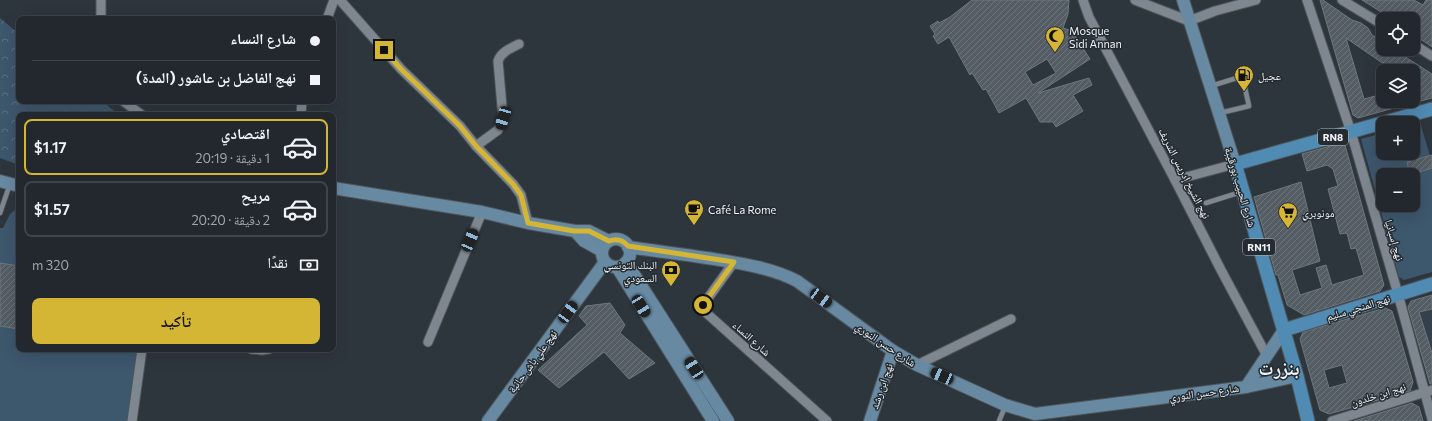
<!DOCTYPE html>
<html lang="ar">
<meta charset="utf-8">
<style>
:root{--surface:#22282e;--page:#2e343a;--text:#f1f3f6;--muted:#a2a6aa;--line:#3f444a;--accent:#d5b534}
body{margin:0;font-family:Commissioner,"Noto Naskh Arabic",sans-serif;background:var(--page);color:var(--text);direction:rtl;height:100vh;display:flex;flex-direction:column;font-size:15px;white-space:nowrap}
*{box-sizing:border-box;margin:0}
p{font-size:13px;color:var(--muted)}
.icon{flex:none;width:22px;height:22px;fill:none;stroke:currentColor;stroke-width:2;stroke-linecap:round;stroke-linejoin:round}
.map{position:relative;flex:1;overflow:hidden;direction:ltr}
.sheet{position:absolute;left:16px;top:112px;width:320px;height:240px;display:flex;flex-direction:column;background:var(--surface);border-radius:8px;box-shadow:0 4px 16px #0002,0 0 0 1px var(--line);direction:rtl}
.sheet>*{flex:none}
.hud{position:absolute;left:16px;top:16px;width:320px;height:88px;border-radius:8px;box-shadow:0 4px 16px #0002,0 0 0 1px var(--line);direction:rtl;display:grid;align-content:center;height:88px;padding:0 16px;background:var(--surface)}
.buttons{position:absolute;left:1376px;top:12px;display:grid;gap:8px}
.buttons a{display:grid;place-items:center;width:44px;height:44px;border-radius:8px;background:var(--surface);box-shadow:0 4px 16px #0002,0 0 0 1px var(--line);font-size:20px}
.end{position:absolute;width:18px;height:18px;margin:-9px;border:5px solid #d5b534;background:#111;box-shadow:0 0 0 2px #111}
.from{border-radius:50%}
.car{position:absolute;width:12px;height:24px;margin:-12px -6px;border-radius:5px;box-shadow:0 0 3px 1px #0007;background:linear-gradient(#222 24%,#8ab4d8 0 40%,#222 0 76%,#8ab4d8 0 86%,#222 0)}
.hud b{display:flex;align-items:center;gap:14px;height:38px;font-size:15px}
.hud b+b{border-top:1px solid var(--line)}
.hud i{width:10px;height:10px;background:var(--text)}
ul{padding:7px 0 0;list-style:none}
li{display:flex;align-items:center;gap:12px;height:56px;margin:0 8px 6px;padding:0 8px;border:2px solid var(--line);border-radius:8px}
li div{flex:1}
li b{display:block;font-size:15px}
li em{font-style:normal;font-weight:600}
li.on{border-color:var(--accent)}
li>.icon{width:36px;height:36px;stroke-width:1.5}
.pay{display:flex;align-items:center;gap:10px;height:44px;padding:0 16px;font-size:15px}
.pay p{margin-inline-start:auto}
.primary-button{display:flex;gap:8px;margin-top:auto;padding:8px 16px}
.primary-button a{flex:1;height:46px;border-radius:8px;background:var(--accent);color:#111;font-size:16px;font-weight:600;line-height:46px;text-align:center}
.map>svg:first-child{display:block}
</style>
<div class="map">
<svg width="1432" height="421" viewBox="0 0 1432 421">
<defs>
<pattern id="forest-crowns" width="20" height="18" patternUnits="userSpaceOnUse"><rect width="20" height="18" fill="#3d576d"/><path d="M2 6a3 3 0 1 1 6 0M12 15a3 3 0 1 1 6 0" fill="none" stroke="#597083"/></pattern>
<pattern id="building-hatch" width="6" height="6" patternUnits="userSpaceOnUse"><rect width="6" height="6" fill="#545d64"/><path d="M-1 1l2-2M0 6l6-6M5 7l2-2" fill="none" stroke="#6d757b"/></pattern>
</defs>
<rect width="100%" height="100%" fill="#2e363d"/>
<path fill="#34414c" d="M1432 295V382L1428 380 1407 307 1411 301Z"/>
<path fill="url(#forest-crowns)" d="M0 18 19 34V101H102L119 115H19V165L0 158Z"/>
<g fill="#3d576d" fill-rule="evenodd">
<path d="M1420 122 1432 163V272L1404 280 1399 277 1361 139 1383 133V153H1413V124ZM1383 175H1413V205H1383Z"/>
<path d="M19 207V349H137L127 421H0V228H3L10 214Z"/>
</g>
<g fill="url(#building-hatch)" stroke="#6e777e" fill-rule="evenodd">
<path d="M972 0H1069L1068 14 1063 28 1072 31 1090 59 1038 93 1089 78 1092 85 1073 95 1083 111 1056 127 1053 122H1040L1026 98 999 113 986 89 983 90 972 73 970 75 949 37 938 44 933 36 935 34 930 26 938 21 939 23 950 17ZM1047 59 1056 73 1033 85 1025 72Z"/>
<path d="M1320 0H1323L1352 20 1361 23 1368 28 1372 35 1383 42V49H1393L1432 74V98L1413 103V71H1394L1346 38 1364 99 1383 94V101H1412V103L1358 118 1353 115Z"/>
<path d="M1362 0H1414L1423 5 1426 0H1432V47L1413 34V19H1385L1386 15Z"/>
<path d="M1341 143 1345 145 1384 285 1380 291 1304 315 1287 305 1278 275H1276L1254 197 1301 182 1320 261 1292 270 1300 295 1322 288 1316 268 1326 265 1332 285 1364 275 1356 248 1351 249 1347 233 1340 234 1328 189 1338 186 1333 169 1327 165 1307 171 1302 154Z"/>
<path d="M1432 155V168L1410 175 1407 162Z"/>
<path d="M0 263 19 266V329L0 326Z"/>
<path d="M1432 295V309L1419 312 1432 353V384H1430L1408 307 1411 301Z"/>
<path d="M610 303 625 325 620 333 655 363 629 379 604 352 559 388 538 370 587 325 579 316 586 306Z"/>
<path d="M1385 308 1392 311 1397 327 1413 382 1410 391 1329 414 1320 410 1300 339 1303 332ZM1342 365 1347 383 1329 388 1324 370Z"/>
<path d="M1412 403 1419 407 1423 421H1354Z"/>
</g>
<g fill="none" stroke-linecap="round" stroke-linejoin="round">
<g stroke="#4e555a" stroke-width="6">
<g id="lane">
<path d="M1211 86 1240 77 1243 79 1249 106 1220 113"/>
<path d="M1206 203 1241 192"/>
<path d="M0 213 10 184"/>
<path d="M999 421 1005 407"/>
</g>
</g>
<g stroke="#4e555a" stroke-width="11">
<g id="street">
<path d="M340 0 401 69 460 126 476 146 513 184 521 195 528 223"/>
<path d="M1083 0 1089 17 1175 180 1221 270 1267 356"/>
<path d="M1135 0 1189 21 1215 11 1256 0"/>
<path d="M1307 0 1351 132 1398 294 1432 419"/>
<path d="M1342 0 1383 25"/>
<path d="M101 19V0"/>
<path d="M327 19 334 0"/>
<path d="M1413 44 1432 56"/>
<path d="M123 101 142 115"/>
<path d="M301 115 302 101"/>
<path d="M476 146 498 130 503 118 498 61C501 52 511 48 519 44"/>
<path d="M1175 180 1235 164"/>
<path d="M734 262 703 305V310L827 421"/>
<path d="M428 342 482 212"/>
<path d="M251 349 262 350 269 349"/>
<path d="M917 365 1011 319"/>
<path d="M132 421 142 349"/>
<path d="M1332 421 1432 390"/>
</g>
</g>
<g stroke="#4e555a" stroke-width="14">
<g id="secondary">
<path d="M1183 0 1235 164"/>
<path d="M0 181 19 186"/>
<path d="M333 188 482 212 528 223 575 231H589L609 241"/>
<path d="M575 231 584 241 602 251"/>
<circle cx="616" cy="253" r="14"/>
<path d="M628 247C655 251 681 254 707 258 738 263 770 267 797 281L893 351 917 365 1005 405 1035 414 1246 387 1297 376"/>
<path d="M626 262 728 421"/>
<path d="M617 267 713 421"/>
<path d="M1246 387 1284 330"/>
<path d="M488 421 605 262"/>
<path d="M870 421 893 351"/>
</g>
</g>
<g stroke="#4e555a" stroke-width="15">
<g id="primary">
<path d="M1284 330 1432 284"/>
<path d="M1308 421 1297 376 1235 164 1432 109"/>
</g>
</g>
<use href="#lane" stroke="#7e878f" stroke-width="4.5"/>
<use href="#street" stroke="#7e878f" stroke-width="9"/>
<use href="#secondary" stroke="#6789a2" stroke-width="12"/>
<use href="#primary" stroke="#508bb4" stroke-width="13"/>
</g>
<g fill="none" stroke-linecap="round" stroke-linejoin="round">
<path stroke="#d5b534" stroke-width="5" d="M384 50 401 69 460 126 476 146 513 184 521 195 528 223 574 231H589L609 241C617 238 623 240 628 246L734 262 703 305"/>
</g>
<defs>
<g id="mosque-pin" transform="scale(1)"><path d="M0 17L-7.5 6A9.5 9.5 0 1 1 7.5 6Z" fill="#d5b534" stroke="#242c32"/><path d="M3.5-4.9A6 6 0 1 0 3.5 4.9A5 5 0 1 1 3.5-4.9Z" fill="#111"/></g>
<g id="fuel-pin" transform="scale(1)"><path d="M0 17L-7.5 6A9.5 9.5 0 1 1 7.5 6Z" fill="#d5b534" stroke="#242c32"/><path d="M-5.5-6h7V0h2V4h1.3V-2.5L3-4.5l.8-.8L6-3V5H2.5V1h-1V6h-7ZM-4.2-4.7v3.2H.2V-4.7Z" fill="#111"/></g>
<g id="cafe-pin" transform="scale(1)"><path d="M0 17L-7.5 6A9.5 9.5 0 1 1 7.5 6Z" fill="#d5b534" stroke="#242c32"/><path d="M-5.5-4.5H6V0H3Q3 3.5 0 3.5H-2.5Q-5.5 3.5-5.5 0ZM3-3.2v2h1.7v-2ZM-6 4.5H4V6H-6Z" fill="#111"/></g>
<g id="supermarket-pin" transform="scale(1)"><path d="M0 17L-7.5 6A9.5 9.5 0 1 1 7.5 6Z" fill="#d5b534" stroke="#242c32"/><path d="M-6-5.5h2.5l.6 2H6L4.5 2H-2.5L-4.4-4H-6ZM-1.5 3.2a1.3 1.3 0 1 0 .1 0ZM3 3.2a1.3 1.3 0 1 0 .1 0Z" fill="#111"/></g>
<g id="bank-pin" transform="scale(1)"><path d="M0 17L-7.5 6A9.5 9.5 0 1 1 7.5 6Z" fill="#d5b534" stroke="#242c32"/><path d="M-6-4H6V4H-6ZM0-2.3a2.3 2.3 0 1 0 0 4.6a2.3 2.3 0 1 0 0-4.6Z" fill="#111"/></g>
</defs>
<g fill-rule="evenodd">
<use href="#mosque-pin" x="1055" y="36"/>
<use href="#fuel-pin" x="1244" y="75"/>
<use href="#cafe-pin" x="694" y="209"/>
<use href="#supermarket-pin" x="1288" y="212"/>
<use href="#bank-pin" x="671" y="270"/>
</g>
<g text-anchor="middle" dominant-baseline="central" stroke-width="3" stroke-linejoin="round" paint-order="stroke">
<g fill="#242c32" stroke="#b1b7bc" stroke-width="1">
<rect x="1318" y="129" width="30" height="16" rx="3"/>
<rect x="1243" y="239" width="32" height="16" rx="3"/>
</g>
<g font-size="10" font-weight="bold" fill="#eef3f7">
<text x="1333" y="137">RN8</text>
<text x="1259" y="247">RN11</text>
</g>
<g font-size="11" fill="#eef3f7" stroke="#242c32" text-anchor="start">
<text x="1069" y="30">Mosque<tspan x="1069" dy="13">Sidi Annan</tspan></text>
<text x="1258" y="75">عجيل</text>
<text x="708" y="209">Café La Rome</text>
<text x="1302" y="212">مونوبري</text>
<text x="657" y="264" text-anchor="end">البنك التونسي<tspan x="657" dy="13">السعودي</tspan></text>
</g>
<g font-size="11" fill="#eef3f7" stroke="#242c32">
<text transform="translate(1185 173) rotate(63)">نهج الشيخ إدريس الشريف</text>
<text transform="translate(1241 187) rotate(73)">شارع الحبيب بورقيبة</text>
<text transform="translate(1395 240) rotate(74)">نهج إسبانيا</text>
<text transform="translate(1358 307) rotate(-17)">نهج المنجي سليم</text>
<text transform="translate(752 338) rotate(42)">شارع النساء</text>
<text transform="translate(886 344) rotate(34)">شارع حسن النوري</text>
<text transform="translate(532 361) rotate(-54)">نهج علي باش حانبة</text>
<text transform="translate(881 386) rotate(-71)">نهج ابن رشد</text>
<text transform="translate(1204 392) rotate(-8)">شارع حسن النوري</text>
<text transform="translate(1378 394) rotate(-17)">نهج ابن خلدون</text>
</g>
<g font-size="19" font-weight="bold" fill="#eef3f7" stroke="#242c32">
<text x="1279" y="367">بنزرت</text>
</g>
</g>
</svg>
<div class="buttons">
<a><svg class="icon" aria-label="locate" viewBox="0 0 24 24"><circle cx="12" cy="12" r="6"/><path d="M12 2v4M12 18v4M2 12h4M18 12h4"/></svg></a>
<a><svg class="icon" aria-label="layers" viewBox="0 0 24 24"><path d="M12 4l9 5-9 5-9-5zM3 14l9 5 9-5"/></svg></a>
<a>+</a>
<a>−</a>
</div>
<i class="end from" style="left:703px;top:305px"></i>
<i class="end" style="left:384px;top:50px"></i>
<i class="car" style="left:503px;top:118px;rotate:196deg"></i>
<i class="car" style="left:470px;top:240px;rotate:23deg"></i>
<i class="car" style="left:821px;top:298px;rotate:126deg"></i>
<i class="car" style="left:641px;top:306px;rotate:148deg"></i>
<i class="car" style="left:568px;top:312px;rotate:36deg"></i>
<i class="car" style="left:694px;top:368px;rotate:327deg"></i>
<i class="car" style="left:942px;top:376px;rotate:294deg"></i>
<div class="hud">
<b><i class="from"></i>شارع النساء</b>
<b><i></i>نهج الفاضل بن عاشور (المدة)</b>
</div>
<section class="sheet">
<ul>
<li class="on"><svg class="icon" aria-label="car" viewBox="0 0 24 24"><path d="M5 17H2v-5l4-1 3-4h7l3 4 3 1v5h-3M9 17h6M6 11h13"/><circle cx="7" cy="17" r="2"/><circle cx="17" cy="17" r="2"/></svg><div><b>اقتصادي</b><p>1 دقيقة · 20:19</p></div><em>$1.17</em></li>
<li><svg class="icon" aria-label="car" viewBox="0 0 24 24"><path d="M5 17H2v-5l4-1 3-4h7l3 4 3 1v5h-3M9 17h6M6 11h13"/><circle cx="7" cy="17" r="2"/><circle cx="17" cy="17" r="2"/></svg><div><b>مريح</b><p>2 دقيقة · 20:20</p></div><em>$1.57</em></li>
</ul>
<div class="pay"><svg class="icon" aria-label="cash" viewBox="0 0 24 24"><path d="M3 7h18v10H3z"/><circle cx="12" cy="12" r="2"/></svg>نقدًا<p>320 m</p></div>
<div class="primary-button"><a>تأكيد</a></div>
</section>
</div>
